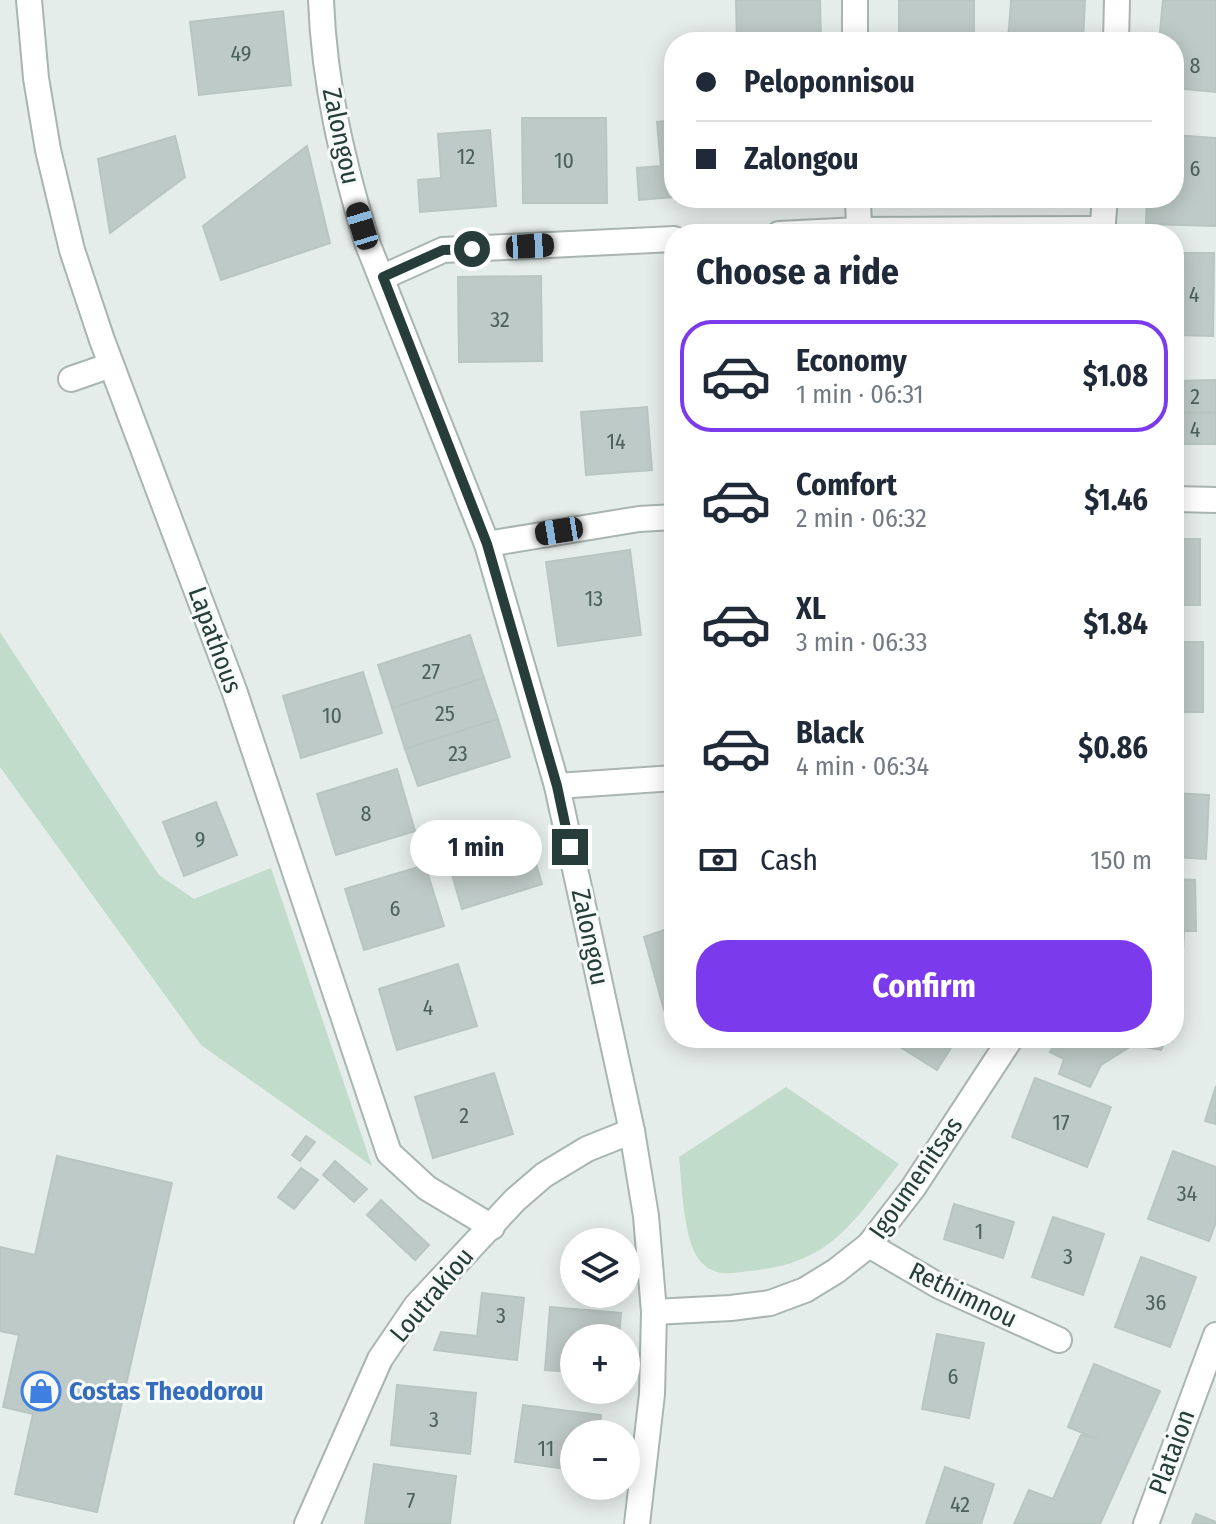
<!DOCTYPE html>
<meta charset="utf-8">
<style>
:root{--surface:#fff;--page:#f2f2f3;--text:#1f2937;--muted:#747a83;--line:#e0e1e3;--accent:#7c3aed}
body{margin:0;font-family:"Fira Sans Condensed",sans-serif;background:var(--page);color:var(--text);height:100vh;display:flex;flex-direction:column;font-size:30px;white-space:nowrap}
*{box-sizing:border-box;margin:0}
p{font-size:26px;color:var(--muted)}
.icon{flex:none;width:44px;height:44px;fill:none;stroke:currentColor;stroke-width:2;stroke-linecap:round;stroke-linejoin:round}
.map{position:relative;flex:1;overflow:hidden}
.sheet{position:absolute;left:664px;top:224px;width:520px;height:824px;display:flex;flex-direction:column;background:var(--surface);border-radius:32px;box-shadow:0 4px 20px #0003}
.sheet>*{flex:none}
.hud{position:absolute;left:664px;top:32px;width:520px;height:176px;border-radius:32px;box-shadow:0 4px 20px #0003;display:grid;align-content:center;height:176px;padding:0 32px;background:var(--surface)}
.buttons{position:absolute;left:560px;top:1228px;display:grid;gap:16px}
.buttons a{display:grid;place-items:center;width:80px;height:80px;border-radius:50%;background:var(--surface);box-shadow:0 4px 20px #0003;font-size:40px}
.end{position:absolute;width:36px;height:36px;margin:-18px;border:10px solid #263d39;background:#fff;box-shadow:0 0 0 4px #fff}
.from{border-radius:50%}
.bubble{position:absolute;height:56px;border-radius:28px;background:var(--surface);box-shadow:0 4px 20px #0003;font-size:26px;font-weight:700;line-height:56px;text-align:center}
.car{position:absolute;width:24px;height:48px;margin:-24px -12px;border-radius:10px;box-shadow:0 0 6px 2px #0007;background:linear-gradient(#222 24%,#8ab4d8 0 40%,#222 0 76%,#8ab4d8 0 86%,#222 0)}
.hud b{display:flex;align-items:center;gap:28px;height:76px;font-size:30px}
.hud b+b{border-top:2px solid var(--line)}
.hud i{width:20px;height:20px;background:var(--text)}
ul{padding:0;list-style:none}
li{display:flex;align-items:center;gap:24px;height:112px;margin:0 16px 12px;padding:0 16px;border:4px solid transparent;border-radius:32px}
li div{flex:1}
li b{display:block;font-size:30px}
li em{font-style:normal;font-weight:700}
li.current{border-color:var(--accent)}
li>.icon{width:72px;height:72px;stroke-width:1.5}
h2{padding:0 32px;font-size:36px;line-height:96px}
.pay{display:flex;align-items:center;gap:20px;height:88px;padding:0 32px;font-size:30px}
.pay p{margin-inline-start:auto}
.primary-button{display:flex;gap:16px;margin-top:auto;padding:16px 32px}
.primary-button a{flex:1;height:92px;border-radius:32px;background:var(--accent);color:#fff;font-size:32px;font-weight:700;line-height:92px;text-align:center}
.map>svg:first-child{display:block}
</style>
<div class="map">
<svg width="1216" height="1524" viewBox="0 0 1216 1524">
<rect width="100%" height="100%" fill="#e5edea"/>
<g fill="#c1dccb">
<path d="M0 632 159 875 194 899 271 868 372 1166 201 1045 0 767Z"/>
<path d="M786 1087 899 1164C852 1223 831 1264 749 1271 732 1273 717 1277 703 1264 683 1247 682 1183 679 1157Z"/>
</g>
<g fill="#becac7" stroke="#b8c6c2" stroke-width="2">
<path d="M736 0H820L821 42H737Z"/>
<rect x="899" y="0" width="75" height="42"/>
<path d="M1011 0H1085L1083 42H1008Z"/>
<path d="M1163 0H1216V92L1174 88V42H1159Z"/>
<path d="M283 11 291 85 199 95 190 22Z"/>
<path d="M522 118H606L607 203H523Z"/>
<path d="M674 120V197L639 200 637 168 661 166 657 122Z"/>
<path d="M490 130 496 206 420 212 418 180 441 178 438 134Z"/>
<path d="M1174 135 1216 138V226L1146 224 1147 198H1174Z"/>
<path d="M175 136 185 177 110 233 98 159Z"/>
<path d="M307 146 330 243 221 280 203 226Z"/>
<path d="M746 198H766L746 205Z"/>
<path d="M1174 253H1214L1213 336 1174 335Z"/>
<path d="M541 276 542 361 459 362 458 277Z"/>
<path d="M666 276H674V361H667Z"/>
<path d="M1216 380V412H1174V381Z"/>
<path d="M647 407 652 470 586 475 581 412Z"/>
<rect x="1174" y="413" width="42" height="31"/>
<rect x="1174" y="539" width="26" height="66"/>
<path d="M665 547H674V632H666Z"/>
<path d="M630 550 641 635 558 646 546 562Z"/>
<path d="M470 635 484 678 392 708 378 665Z"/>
<rect x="1174" y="642" width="29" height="70"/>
<path d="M363 672 382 733 301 758 283 696Z"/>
<path d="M484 678 498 719 405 749 392 708Z"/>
<path d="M498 719 510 757 418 786 405 749Z"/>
<path d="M397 769 415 831 336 855 317 794Z"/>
<path d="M1174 793 1209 795 1206 859 1174 857Z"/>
<path d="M216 802 237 855 184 876 163 822Z"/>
<path d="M524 823 542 884 462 909 444 847Z"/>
<path d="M425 865 444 926 364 950 345 889Z"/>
<path d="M1174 879 1195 880 1196 931H1184L1181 988 1174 987Z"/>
<path d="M674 927V1013L664 1010 644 937Z"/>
<path d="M458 964 477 1026 397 1050 379 989Z"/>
<path d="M886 1038H957L937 1070Z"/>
<path d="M1058 1038H1167L1161 1050 1133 1045 1101 1065 1090 1087 1059 1074 1064 1059 1050 1052Z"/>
<path d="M494 1073 513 1134 433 1158 415 1097Z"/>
<path d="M1035 1078 1111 1107 1087 1167 1012 1137Z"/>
<path d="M1216 1086V1124L1205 1121Z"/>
<path d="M306 1136 315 1142 300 1161 292 1155Z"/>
<path d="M1173 1151 1216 1167V1222L1209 1241 1148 1219Z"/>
<path d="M57 1156 172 1183 97 1512 15 1494 33 1414 3 1407 19 1335 0 1331V1247L35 1255Z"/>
<path d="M335 1161 367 1189 354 1202 323 1175Z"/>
<path d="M301 1168 318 1180 294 1209 278 1197Z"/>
<path d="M381 1200 429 1245 415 1260 367 1215Z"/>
<path d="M954 1204 1014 1222 1003 1258 944 1239Z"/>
<path d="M1053 1217 1104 1234 1083 1295 1032 1277Z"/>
<path d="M1141 1257 1196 1277 1170 1347 1115 1327Z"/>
<path d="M482 1293 524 1298 517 1360 434 1350 441 1332 477 1336Z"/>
<path d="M550 1307 621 1313 619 1338H574V1372L545 1370Z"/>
<path d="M937 1334 984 1343 969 1418 922 1409Z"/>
<path d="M1094 1364 1160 1391 1100 1524H1014L1029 1490 1053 1499 1081 1435 1097 1439 1068 1427Z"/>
<path d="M397 1385 476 1393 470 1454 391 1445Z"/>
<path d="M523 1405 601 1415 599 1434H574V1470L515 1462Z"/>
<path d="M374 1464 456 1476 450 1524H365Z"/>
<path d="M945 1467 994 1484 981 1524H926Z"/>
<path d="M1196 1514 1216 1522V1524H1192Z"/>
</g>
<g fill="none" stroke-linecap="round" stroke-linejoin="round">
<g stroke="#a8b5b1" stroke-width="28">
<g id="minor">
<path d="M29 0 36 78 48 150 72 250 102 340 234 690 389 1153 427 1188 492 1227"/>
<path d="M321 0C324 84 343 164 368 245L487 544 557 786 632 1131 646 1216 654 1312 652 1394 637 1524"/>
<path d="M855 42V0"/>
<path d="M1116 42 1117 0"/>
<path d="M858 198 859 230"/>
<path d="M779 234 859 230 1102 229"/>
<path d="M1102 234 1105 198"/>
<path d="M383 277 443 250 674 239"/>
<path d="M71 379 111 365"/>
<path d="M1174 499 1216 500"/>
<path d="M487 544 639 519 674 517"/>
<path d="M557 786 674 778"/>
<path d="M869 1245 939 1286 1059 1340"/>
<path d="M654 1312 731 1308 770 1303 805 1290 836 1271 869 1245 913 1188 1011 1038"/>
<path d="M307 1524 380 1359 416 1306 515 1200 544 1175 587 1149 632 1131"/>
<path d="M1146 1524 1216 1335"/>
</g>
</g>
<use href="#minor" stroke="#fff" stroke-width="24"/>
</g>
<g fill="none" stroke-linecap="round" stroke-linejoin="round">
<path stroke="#263d39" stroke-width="10" d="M472 249 443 250 383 277 487 544 557 786 570 847"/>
</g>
<defs>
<g id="shop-ring" transform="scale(2)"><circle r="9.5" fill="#f6faf8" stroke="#3f7fe0" stroke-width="1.5"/><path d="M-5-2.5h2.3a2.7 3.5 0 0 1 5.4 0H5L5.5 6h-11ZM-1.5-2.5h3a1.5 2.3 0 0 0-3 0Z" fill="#3f7fe0"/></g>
</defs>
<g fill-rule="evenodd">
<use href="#shop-ring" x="41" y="1391"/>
</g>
<g text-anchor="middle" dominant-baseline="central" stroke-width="6" stroke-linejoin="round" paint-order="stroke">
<g font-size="22" fill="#4c605c">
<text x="241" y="53">49</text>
<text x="1195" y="65">8</text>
<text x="466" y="156">12</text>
<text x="564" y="160">10</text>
<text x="1195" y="168">6</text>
<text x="1194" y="294">4</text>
<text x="500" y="319">32</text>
<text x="1195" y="396">2</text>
<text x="1195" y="429">4</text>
<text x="616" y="441">14</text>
<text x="594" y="598">13</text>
<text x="431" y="671">27</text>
<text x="445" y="713">25</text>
<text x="332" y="715">10</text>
<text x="458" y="753">23</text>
<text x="366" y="813">8</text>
<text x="200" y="839">9</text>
<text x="395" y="908">6</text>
<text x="428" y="1007">4</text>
<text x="464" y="1115">2</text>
<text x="1061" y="1122">17</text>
<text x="1187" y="1193">34</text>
<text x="979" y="1231">1</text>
<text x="1068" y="1256">3</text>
<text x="1156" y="1302">36</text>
<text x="501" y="1315">3</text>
<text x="953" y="1376">6</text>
<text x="434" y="1419">3</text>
<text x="546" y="1448">11</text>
<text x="411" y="1500">7</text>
<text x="960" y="1504">42</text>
</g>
<g font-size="26" fill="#263d39" stroke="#f6faf8">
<text transform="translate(341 136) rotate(78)">Zalongou</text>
<text transform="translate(215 640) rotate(70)">Lapathous</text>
<text transform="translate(590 937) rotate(78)">Zalongou</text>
<text transform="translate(916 1178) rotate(-55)">Igoumenitsas</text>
<text transform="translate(432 1295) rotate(-50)">Loutrakiou</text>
<text transform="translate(963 1295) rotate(26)">Rethimnou</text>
<text transform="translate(1172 1452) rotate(-70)">Plataion</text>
</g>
<g font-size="26" font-weight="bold" fill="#366cbe" stroke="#f6faf8" text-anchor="start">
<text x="69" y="1391">Costas Theodorou</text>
</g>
</g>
</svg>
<div class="buttons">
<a><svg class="icon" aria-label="layers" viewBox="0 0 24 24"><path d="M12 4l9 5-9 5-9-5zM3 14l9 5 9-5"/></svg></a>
<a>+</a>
<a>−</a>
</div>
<i class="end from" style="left:472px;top:249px"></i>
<i class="end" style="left:570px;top:847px"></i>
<div class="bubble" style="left:410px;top:820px;width:132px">1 min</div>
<i class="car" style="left:362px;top:226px;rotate:343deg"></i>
<i class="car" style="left:530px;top:246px;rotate:87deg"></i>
<i class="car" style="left:559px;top:531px;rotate:261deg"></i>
<div class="hud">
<b><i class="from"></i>Peloponnisou</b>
<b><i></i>Zalongou</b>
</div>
<section class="sheet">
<h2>Choose a ride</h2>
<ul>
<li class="current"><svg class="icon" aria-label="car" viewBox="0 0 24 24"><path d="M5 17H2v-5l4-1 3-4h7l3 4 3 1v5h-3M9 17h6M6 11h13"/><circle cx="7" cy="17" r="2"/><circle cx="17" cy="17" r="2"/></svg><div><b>Economy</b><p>1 min · 06:31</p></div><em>$1.08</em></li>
<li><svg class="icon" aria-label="car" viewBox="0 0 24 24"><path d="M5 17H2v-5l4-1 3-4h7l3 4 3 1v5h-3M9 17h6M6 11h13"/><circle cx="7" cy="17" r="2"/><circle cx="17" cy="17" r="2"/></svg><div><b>Comfort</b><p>2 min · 06:32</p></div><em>$1.46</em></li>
<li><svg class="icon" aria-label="car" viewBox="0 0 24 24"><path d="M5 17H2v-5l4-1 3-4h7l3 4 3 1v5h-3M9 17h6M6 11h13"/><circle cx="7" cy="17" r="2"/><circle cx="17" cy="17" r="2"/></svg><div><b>XL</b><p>3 min · 06:33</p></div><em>$1.84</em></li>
<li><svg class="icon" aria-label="car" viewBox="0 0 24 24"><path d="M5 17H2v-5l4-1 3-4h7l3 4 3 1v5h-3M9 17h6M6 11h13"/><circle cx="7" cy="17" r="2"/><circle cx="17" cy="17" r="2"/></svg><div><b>Black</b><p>4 min · 06:34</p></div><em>$0.86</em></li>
</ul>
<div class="pay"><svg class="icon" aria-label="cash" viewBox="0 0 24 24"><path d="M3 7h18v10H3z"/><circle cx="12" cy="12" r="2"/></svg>Cash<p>150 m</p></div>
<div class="primary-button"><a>Confirm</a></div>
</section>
</div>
